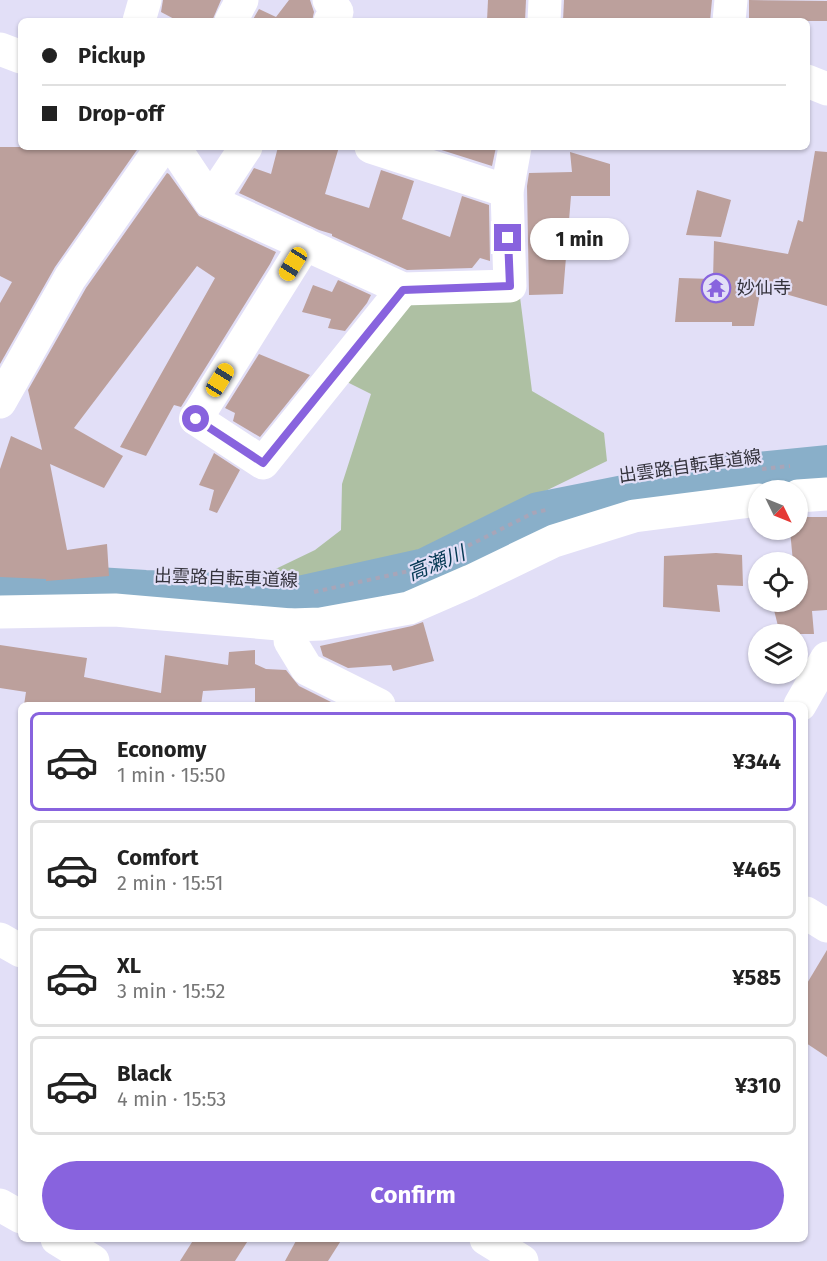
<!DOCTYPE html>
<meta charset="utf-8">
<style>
:root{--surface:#fff;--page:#f6f6f6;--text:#222;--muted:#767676;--line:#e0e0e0;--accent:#8863de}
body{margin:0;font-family:"Fira Sans","Noto Sans JP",sans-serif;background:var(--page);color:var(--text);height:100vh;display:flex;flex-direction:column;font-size:22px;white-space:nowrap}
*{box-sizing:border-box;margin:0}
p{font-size:20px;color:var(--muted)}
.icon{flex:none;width:33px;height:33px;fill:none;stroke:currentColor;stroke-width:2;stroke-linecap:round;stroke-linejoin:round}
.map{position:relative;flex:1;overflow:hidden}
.side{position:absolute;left:18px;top:702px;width:790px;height:540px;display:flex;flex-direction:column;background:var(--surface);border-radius:9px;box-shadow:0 2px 4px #0004}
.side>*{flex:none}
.banner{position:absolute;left:18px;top:18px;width:792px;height:132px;border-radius:9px;box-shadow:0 2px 4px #0004;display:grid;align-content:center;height:132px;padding:0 24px;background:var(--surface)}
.needle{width:39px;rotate:133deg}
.tools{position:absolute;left:748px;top:480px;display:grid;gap:12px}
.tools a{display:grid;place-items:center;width:60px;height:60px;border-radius:50%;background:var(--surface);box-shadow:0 2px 4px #0004;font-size:30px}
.end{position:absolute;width:27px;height:27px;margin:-14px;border:8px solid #8863de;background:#fff;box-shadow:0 0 0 3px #fff}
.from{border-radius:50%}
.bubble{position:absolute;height:42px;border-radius:21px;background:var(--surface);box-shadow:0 2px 4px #0004;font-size:20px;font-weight:700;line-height:42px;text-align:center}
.car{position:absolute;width:18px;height:36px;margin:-18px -9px;border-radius:8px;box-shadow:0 0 4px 2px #0007;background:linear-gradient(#f5c518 24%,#345 0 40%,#f5c518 0 76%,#345 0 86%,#f5c518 0)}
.banner b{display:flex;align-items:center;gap:21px;height:57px;font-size:22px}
.banner b+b{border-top:2px solid var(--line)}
.banner i{width:15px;height:15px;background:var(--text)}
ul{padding:10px 0 0;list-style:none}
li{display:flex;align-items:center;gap:18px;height:99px;margin:0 12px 9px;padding:0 12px;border:3px solid var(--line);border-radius:9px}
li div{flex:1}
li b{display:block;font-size:22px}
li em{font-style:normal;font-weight:700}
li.selected{border-color:var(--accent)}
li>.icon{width:54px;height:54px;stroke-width:1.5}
.cta{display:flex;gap:12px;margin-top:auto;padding:12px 24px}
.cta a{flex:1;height:69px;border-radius:36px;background:var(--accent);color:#fff;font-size:24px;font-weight:700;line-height:69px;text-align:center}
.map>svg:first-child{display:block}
</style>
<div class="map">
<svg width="827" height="1261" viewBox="0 0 827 1261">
<rect width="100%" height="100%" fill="#e2dff7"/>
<path fill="#aec0a3" d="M520 297 532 391 604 433 607 461 529 499 533 513 423 568 301 595 266 596 261 576 315 550 341 530 342 484 371 394 343 380 410 299Z"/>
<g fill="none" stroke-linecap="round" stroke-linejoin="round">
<path stroke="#89afc9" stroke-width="48" d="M0 585 145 594 300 600 426 572 539 516 720 480 827 469"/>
</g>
<g fill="#bca09c">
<path d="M163 0H221L212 21H178L161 12Z"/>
<path d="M289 0H310L314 12 312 21H252L259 9 276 17Z"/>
<path d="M488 0H526L525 21H487Z"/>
<path d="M564 0H712L710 21H563Z"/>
<path d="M749 0 827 1V21H749Z"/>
<path d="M0 147H139L55 267 0 364V303L12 282 0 276Z"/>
<path d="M278 147H339L325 194 369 208 381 170 414 181 402 219 450 237 462 196 489 205 490 261 480 258 472 268 407 270 332 236V234L319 230 239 193 254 168 271 174Z"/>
<path d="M432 147H496L492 166Z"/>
<path d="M815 151 827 152V306L761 287 754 326H732V322H675L679 278 713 279 714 241 788 254 798 220 803 222Z"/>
<path d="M570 152 610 164V196H571L563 294 529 295 527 186 529 173 572 172Z"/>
<path d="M167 173 169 174 199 216 276 252 270 264 181 407 174 405 146 456 120 447 215 278 197 266 74 428 123 456 104 488 50 464 67 550 107 544 109 576 46 581V579L0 577V469L11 436 42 450 28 390 86 288Z"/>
<path d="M697 190 731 200 721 237 686 235Z"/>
<path d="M338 280 371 295 367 303 345 331 328 328 331 319 302 312 313 285 332 292Z"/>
<path d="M259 354 310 375 260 437 233 421 235 413 225 408Z"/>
<path d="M214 453 240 470 217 513 209 510 214 490 199 485Z"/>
<path d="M798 517H827V610L812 611 814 634H780L772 602H798V562H793L790 530H798Z"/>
<path d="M716 553 742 555 743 586 717 585 720 612 663 607 664 556Z"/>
<path d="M423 622 434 661 393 671 391 665 348 668 323 656 320 646 412 626Z"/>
<path d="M0 645 87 658 84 677 161 693 165 655 228 665 229 652 255 650V669V664L266 669 286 670 299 686 337 705H255V688L203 691 201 705H24L26 692 0 688Z"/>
<path d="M827 950V1057L806 1043V985Z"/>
<path d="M194 1239H249L235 1261H180Z"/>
<path d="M297 1239H342L328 1261H285Z"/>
</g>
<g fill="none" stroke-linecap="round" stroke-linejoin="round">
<g stroke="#a8a5b8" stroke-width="4" stroke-dasharray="4.5 4.5" stroke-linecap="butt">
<path d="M762 469 790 466"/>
<path d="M452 554 533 513 546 510"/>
<path d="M314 592 418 569"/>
</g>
<g stroke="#fff" stroke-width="33">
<path d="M329 0 337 12 330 21"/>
<path d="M139 21 145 0"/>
<path d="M231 21 242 0"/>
<path d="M544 21 545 0"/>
<path d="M729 21 731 0"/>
<path d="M0 49 21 57"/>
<path d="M807 81 827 89"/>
<path d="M174 147 210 201 403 289 510 286 507 191 515 147"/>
<path d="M371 147 507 191"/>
<path d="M210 201 246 147"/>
<path d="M305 244 196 419 263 463 403 289"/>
<path d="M0 402 70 278 162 147"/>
<path d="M798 496 827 494"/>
<path d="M0 612 115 610 291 625 321 624 409 608 471 581 554 541 634 516 759 500"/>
<path d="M291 625 290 641 307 669 379 705"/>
<path d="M800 705 827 658"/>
<path d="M806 913 827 926"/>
<path d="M0 939 21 951"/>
<path d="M0 1205 21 1217"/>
<path d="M57 1239 93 1261"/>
<path d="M486 1239 522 1261"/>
</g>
</g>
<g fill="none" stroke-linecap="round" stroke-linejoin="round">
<path stroke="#8863de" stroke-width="8" d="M196 419 263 463 403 290 510 286 508 238"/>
</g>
<defs>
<g id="temple-ring" transform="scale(1.5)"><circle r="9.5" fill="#e2dff7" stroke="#8863de" stroke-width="1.5"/><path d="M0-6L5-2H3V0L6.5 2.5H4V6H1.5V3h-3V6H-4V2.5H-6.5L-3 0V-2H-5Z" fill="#8863de"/></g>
</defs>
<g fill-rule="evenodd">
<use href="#temple-ring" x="716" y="288"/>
</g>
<g text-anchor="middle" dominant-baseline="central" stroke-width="4.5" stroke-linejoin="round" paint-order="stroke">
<g font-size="18" fill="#34333c" stroke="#e2dff7" text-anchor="start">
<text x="737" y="288">妙仙寺</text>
</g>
<g font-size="18" fill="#34333c" stroke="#e2dff7">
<text transform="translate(690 466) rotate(-8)">出雲路自転車道線</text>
<text transform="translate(226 578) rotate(2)">出雲路自転車道線</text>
</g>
<g font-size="20" font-style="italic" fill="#053853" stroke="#e2dff7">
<text transform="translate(436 563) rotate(-22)">高瀬川</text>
</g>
</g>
</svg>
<div class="tools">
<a><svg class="needle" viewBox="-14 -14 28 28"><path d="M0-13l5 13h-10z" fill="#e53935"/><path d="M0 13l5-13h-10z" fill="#767676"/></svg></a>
<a><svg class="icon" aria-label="locate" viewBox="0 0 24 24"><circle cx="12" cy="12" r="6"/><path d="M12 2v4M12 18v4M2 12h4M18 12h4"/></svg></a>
<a><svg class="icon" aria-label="layers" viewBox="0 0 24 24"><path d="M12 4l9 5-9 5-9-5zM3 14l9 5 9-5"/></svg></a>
</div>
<i class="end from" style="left:196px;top:419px"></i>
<i class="end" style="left:508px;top:238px"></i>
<div class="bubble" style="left:530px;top:218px;width:99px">1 min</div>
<i class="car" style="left:293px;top:264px;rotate:212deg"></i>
<i class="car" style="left:220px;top:380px;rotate:32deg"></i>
<div class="banner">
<b><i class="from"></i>Pickup</b>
<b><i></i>Drop-off</b>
</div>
<section class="side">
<ul>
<li class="selected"><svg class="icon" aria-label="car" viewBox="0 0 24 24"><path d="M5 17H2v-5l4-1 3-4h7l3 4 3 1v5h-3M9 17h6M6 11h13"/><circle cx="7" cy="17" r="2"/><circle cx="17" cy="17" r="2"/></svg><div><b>Economy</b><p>1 min · 15:50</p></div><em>¥344</em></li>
<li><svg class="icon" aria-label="car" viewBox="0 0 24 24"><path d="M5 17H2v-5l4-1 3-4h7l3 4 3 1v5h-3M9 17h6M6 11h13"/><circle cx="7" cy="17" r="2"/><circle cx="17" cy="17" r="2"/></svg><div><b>Comfort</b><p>2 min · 15:51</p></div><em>¥465</em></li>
<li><svg class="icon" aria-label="car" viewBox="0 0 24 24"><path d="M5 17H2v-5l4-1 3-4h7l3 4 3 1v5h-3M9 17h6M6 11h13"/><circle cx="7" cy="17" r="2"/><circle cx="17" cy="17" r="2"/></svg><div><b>XL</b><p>3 min · 15:52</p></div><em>¥585</em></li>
<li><svg class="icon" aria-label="car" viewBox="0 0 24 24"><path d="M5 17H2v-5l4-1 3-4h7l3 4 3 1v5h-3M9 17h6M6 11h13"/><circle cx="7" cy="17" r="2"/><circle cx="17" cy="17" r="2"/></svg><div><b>Black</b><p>4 min · 15:53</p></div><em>¥310</em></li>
</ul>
<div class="cta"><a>Confirm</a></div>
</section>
</div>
